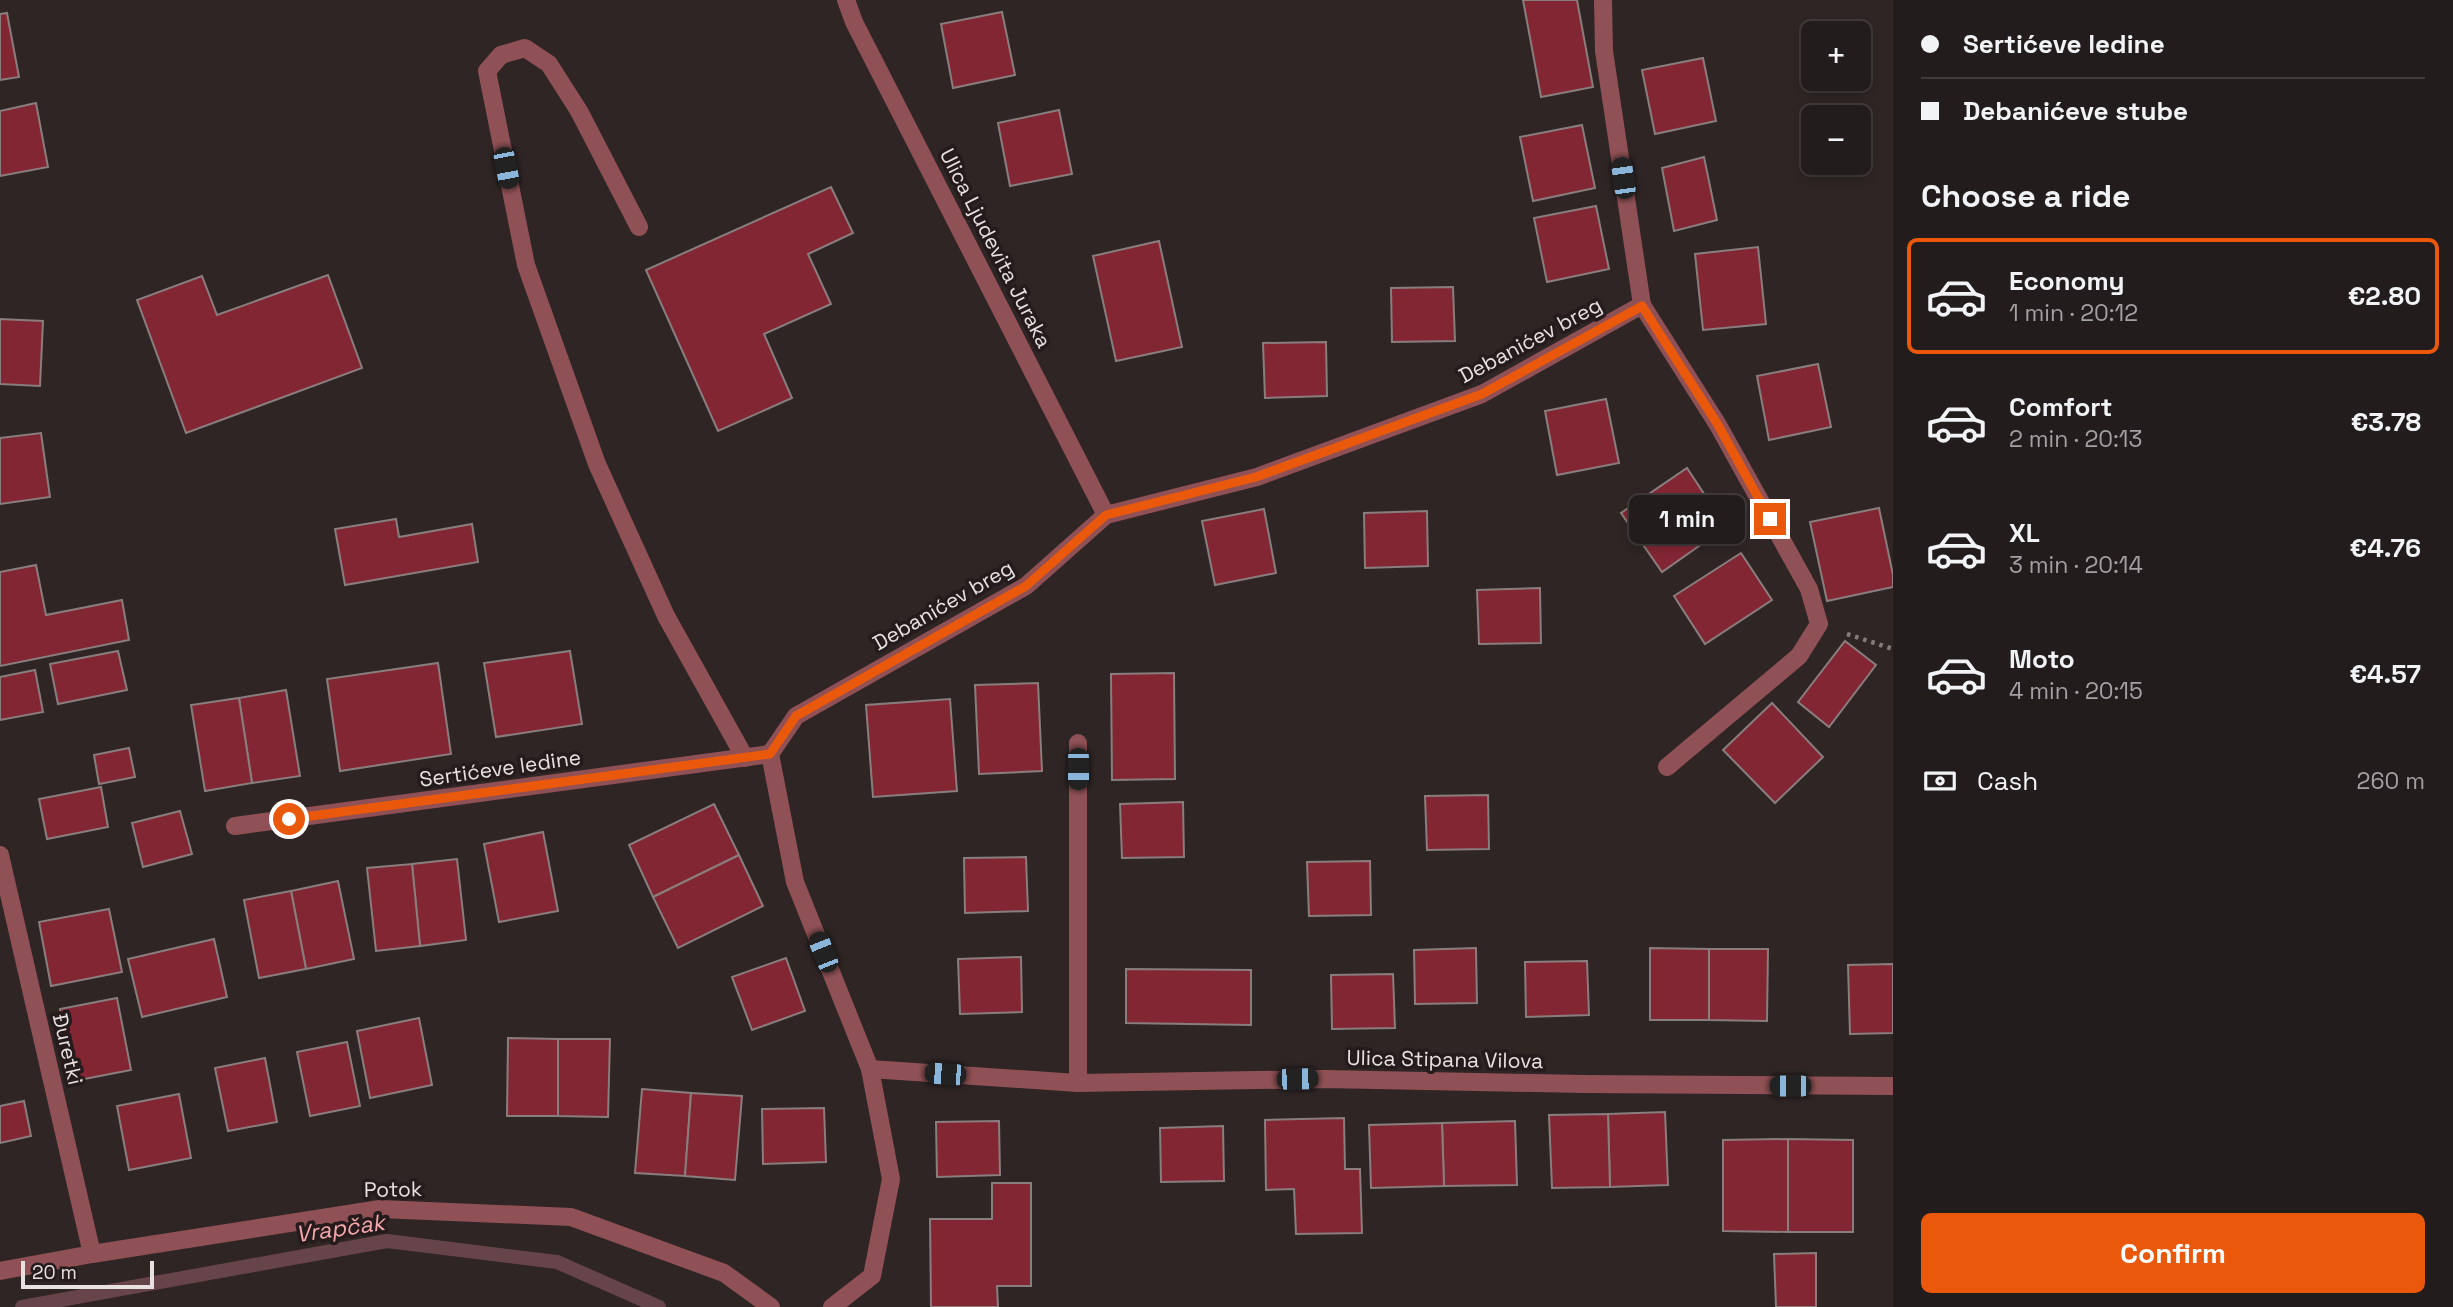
<!DOCTYPE html>
<meta charset="utf-8">
<style>
:root{--surface:#231c1c;--page:#2b2525;--text:#f1f3f6;--muted:#a3a1a3;--line:#403a3b;--accent:#ea580c}
body{margin:0;font-family:"Space Grotesk",sans-serif;background:var(--page);color:var(--text);height:100vh;display:flex;flex-direction:column;font-size:26px;white-space:nowrap}
*{box-sizing:border-box;margin:0}
p{font-size:23px;color:var(--muted)}
.icon{flex:none;width:38px;height:38px;fill:none;stroke:currentColor;stroke-width:2;stroke-linecap:round;stroke-linejoin:round}
.map{position:relative;flex:1;overflow:hidden}
.sheet{display:flex;flex-direction:column;background:var(--surface);width:560px}
.sheet>*{flex:none}
.hud{display:grid;align-content:center;height:154px;padding:0 28px;background:var(--surface)}
.controls{position:absolute;left:1801px;top:21px;display:grid;gap:14px}
.controls a{display:grid;place-items:center;width:70px;height:70px;border-radius:10px;background:var(--surface);box-shadow:0 4px 10px #0003,0 0 0 2px var(--line);font-size:35px}
.scale{position:absolute;left:21px;bottom:18px;width:133px;box-sizing:border-box;padding-left:7px;border:4px solid #e8e1e1;border-top:0;font-size:19px;line-height:24px;white-space:nowrap;color:#e8e1e1;-webkit-text-stroke:5px #251b1c;paint-order:stroke}
.end{position:absolute;width:32px;height:32px;margin:-16px;border:9px solid #ea580c;background:#fff;box-shadow:0 0 0 4px #fff}
.from{border-radius:50%}
.bubble{position:absolute;height:49px;border-radius:10px;background:var(--surface);box-shadow:0 4px 10px #0003,0 0 0 2px var(--line);font-size:23px;font-weight:700;line-height:49px;text-align:center}
.car{position:absolute;width:21px;height:42px;margin:-21px -10px;border-radius:9px;box-shadow:0 0 5px 2px #0007;background:linear-gradient(#222 24%,#8ab4d8 0 40%,#222 0 76%,#8ab4d8 0 86%,#222 0)}
.hud b{display:flex;align-items:center;gap:24px;height:66px;font-size:26px}
.hud b+b{border-top:2px solid var(--line)}
.hud i{width:18px;height:18px;background:var(--text)}
ul{padding:0;list-style:none}
li{display:flex;align-items:center;gap:21px;height:116px;margin:0 14px 10px;padding:0 14px;border:4px solid transparent;border-radius:10px}
li div{flex:1}
li b{display:block;font-size:26px}
li em{font-style:normal;font-weight:700}
li.active{border-color:var(--accent)}
li>.icon{width:63px;height:63px;stroke-width:1.5}
h2{padding:0 28px;font-size:32px;line-height:84px}
.pay{display:flex;align-items:center;gap:18px;height:77px;padding:0 28px;font-size:26px}
.pay p{margin-inline-start:auto}
.action{display:flex;gap:14px;margin-top:auto;padding:14px 28px}
.action a{flex:1;height:80px;border-radius:10px;background:var(--accent);color:#fff;font-size:28px;font-weight:700;line-height:80px;text-align:center}
main{display:flex;flex:1;min-height:0}
.map>svg:first-child{display:block}
</style>
<main>
<div class="map">
<svg width="1893" height="1307" viewBox="0 0 1893 1307">
<rect width="100%" height="100%" fill="#2f2525"/>
<g fill="none" stroke-linecap="round" stroke-linejoin="round">
<path stroke="#66444a" stroke-width="14" d="M22 1307 387 1241 557 1262 659 1307"/>
</g>
<g fill="#832634" stroke="#897d7d" stroke-width="2">
<path d="M1523 0H1577L1593 87 1541 97Z"/>
<path d="M1002 12 1015 75 953 88 941 24Z"/>
<path d="M7 13 19 77 0 80V14Z"/>
<path d="M1703 58 1716 121 1655 134 1642 70Z"/>
<path d="M36 103 48 167 0 176V111Z"/>
<path d="M1059 110 1072 174 1010 186 998 123Z"/>
<path d="M1582 125 1595 188 1533 201 1520 137Z"/>
<path d="M1704 157 1717 220 1674 231 1662 168Z"/>
<path d="M831 187 853 233 808 254 831 304 764 334 792 398 718 431 646 270Z"/>
<path d="M1596 206 1609 269 1547 282 1534 218Z"/>
<path d="M1159 241 1182 347 1116 361 1093 256Z"/>
<path d="M1758 247 1766 324 1703 330 1695 254Z"/>
<path d="M328 275 362 368 186 433 137 300 202 276 217 315Z"/>
<path d="M1453 287 1455 341 1392 342 1391 288Z"/>
<path d="M0 319 43 321 40 386 0 384Z"/>
<path d="M1326 342 1327 396 1265 398 1263 343Z"/>
<path d="M1818 364 1831 427 1769 440 1757 376Z"/>
<path d="M1606 399 1619 463 1557 475 1545 411Z"/>
<path d="M41 433 50 497 0 504V438Z"/>
<path d="M1687 468 1726 527 1662 572 1621 513Z"/>
<path d="M1879 508 1893 575V587L1827 601 1810 522Z"/>
<path d="M1264 509 1276 573 1215 585 1202 521Z"/>
<path d="M1427 511 1428 566 1365 568 1364 513Z"/>
<path d="M396 519 399 537 472 524 478 562 345 585 335 529Z"/>
<path d="M1741 553 1772 600 1705 644 1674 596Z"/>
<path d="M36 565 46 615 122 600 129 640 0 666V572Z"/>
<path d="M1540 588 1541 643 1479 644 1477 590Z"/>
<path d="M1845 641 1876 665 1829 727 1798 702Z"/>
<path d="M118 651 127 690 58 704 50 664Z"/>
<path d="M570 651 582 724 496 737 484 663Z"/>
<path d="M438 663 451 754 340 771 327 679Z"/>
<path d="M35 670 43 712 0 720V677Z"/>
<path d="M1174 673 1175 779 1112 780 1111 674Z"/>
<path d="M1038 683 1042 771 979 774 975 685Z"/>
<path d="M286 690 300 776 252 783 239 698Z"/>
<path d="M239 698 252 783 205 791 191 705Z"/>
<path d="M950 699 957 791 873 797 866 705Z"/>
<path d="M1772 703 1823 757 1775 803 1723 750Z"/>
<path d="M129 748 135 777 99 784 94 755Z"/>
<path d="M101 787 108 827 47 839 39 799Z"/>
<path d="M1488 795 1489 849 1427 850 1425 796Z"/>
<path d="M1183 802 1184 857 1122 858 1120 804Z"/>
<path d="M714 804 739 855 653 897 629 845Z"/>
<path d="M180 811 192 854 143 867 132 823Z"/>
<path d="M543 832 558 911 499 922 484 844Z"/>
<path d="M739 855 763 906 678 948 653 897Z"/>
<path d="M1026 857 1028 911 965 913 964 858Z"/>
<path d="M457 859 466 940 420 946 412 864Z"/>
<path d="M1370 861 1371 915 1309 916 1307 862Z"/>
<path d="M412 864 420 946 376 951 367 868Z"/>
<path d="M338 881 354 959 306 969 291 891Z"/>
<path d="M291 891 306 969 259 978 244 900Z"/>
<path d="M109 909 122 972 51 986 39 922Z"/>
<path d="M214 939 227 997 142 1017 128 959Z"/>
<path d="M1476 948 1477 1003 1415 1004 1414 950Z"/>
<path d="M1650 948 1709 949V1020H1650Z"/>
<path d="M1709 949H1768L1767 1021 1709 1020Z"/>
<path d="M1021 957 1022 1012 960 1014 958 959Z"/>
<path d="M786 958 805 1011 752 1030 732 977Z"/>
<path d="M1587 961 1589 1015 1526 1017 1525 962Z"/>
<path d="M1893 964V1033L1850 1034 1848 965Z"/>
<path d="M1126 969 1251 970V1025L1126 1023Z"/>
<path d="M1393 974 1395 1028 1332 1029 1331 975Z"/>
<path d="M117 998 131 1070 74 1081 60 1009Z"/>
<path d="M419 1018 432 1085 370 1098 357 1031Z"/>
<path d="M508 1038 558 1039V1116H507Z"/>
<path d="M558 1039H610L608 1117 558 1116Z"/>
<path d="M347 1042 360 1106 310 1116 297 1052Z"/>
<path d="M265 1058 277 1122 228 1131 215 1068Z"/>
<path d="M642 1089 691 1093 685 1176 635 1173Z"/>
<path d="M691 1093 742 1096 735 1180 685 1176Z"/>
<path d="M179 1094 191 1158 129 1170 117 1106Z"/>
<path d="M24 1101 31 1136 0 1143V1106Z"/>
<path d="M824 1108 826 1162 763 1164 762 1109Z"/>
<path d="M1665 1112 1668 1185 1610 1187 1608 1114Z"/>
<path d="M1608 1114 1610 1187 1552 1188 1549 1115Z"/>
<path d="M1344 1118 1345 1169H1360L1362 1233 1296 1234 1294 1189 1266 1190 1265 1120Z"/>
<path d="M999 1121 1000 1175 937 1177 936 1122Z"/>
<path d="M1515 1121 1517 1185 1444 1186 1442 1123Z"/>
<path d="M1442 1123 1444 1186 1371 1188 1369 1125Z"/>
<path d="M1223 1126 1224 1181 1161 1182 1160 1128Z"/>
<path d="M1788 1139 1853 1140V1232H1788Z"/>
<path d="M1788 1139V1232L1723 1231V1140Z"/>
<path d="M992 1183H1031V1286H997L998 1307H931L930 1219H992Z"/>
<path d="M1816 1253V1307H1776L1774 1254Z"/>
</g>
<g fill="none" stroke-linecap="round" stroke-linejoin="round">
<path stroke="#847b7b" stroke-width="4.5" stroke-dasharray="3.5 5" stroke-linecap="butt" d="M1847 634 1893 649"/>
<path stroke="#8f5155" stroke-width="18" d="M639 227 579 111 549 64 525 48 501 55 487 71 526 265 597 464 666 616 745 758"/>
<g stroke="#8f5155" stroke-width="18">
<path d="M846 0 854 22 1106 515"/>
<path d="M1642 305 1718 425 1809 589 1819 624 1799 656 1667 767"/>
<path d="M235 826 770 754"/>
<path d="M0 855 92 1254"/>
<path d="M870 1069 1078 1083 1325 1079 1583 1084 1893 1086"/>
<path d="M1078 1083V743"/>
<path d="M0 1271 92 1254 380 1209 571 1217 724 1273 771 1307"/>
<path d="M832 1307 872 1276 891 1179 870 1069 795 882 770 754 796 716 1026 586 1106 515 1257 477 1482 394 1642 305 1604 51 1603 0"/>
</g>
</g>
<g fill="none" stroke-linecap="round" stroke-linejoin="round">
<path stroke="#ea580c" stroke-width="9" d="M289 819 770 754 796 716 1026 586 1106 515 1256 477 1482 394 1642 306 1718 425 1770 519"/>
</g>
<g text-anchor="middle" dominant-baseline="central" stroke-width="7" stroke-linejoin="round" paint-order="stroke">
<g font-size="21" fill="#e8e1e1" stroke="#251b1c">
<text transform="translate(996 248) rotate(63)">Ulica Ljudevita Juraka</text>
<text transform="translate(1530 340) rotate(-28)">Debanićev breg</text>
<text transform="translate(943 605) rotate(-30)">Debanićev breg</text>
<text transform="translate(500 768) rotate(-8)">Sertićeve ledine</text>
<text transform="translate(68 1049) rotate(77)">Đuretki</text>
<text transform="translate(1445 1059) rotate(1)">Ulica Stipana Vilova</text>
<text transform="translate(393 1189) rotate(-1)">Potok</text>
</g>
<g font-size="23" font-style="italic" fill="#f7a8ac" stroke="#251b1c">
<text transform="translate(340 1228) rotate(-8)">Vrapčak</text>
</g>
</g>
</svg>
<div class="controls">
<a>+</a>
<a>−</a>
</div>
<div class="scale">20 m</div>
<i class="end from" style="left:289px;top:819px"></i>
<i class="end" style="left:1770px;top:519px"></i>
<div class="bubble" style="left:1629px;top:495px;width:116px">1 min</div>
<i class="car" style="left:506px;top:168px;rotate:169deg"></i>
<i class="car" style="left:1623px;top:178px;rotate:352deg"></i>
<i class="car" style="left:1078px;top:769px;rotate:180deg"></i>
<i class="car" style="left:823px;top:952px;rotate:338deg"></i>
<i class="car" style="left:945px;top:1074px;rotate:274deg"></i>
<i class="car" style="left:1297px;top:1079px;rotate:89deg"></i>
<i class="car" style="left:1790px;top:1086px;rotate:270deg"></i>
</div>
<section class="sheet">
<div class="hud">
<b><i class="from"></i>Sertićeve ledine</b>
<b><i></i>Debanićeve stube</b>
</div>
<h2>Choose a ride</h2>
<ul>
<li class="active"><svg class="icon" aria-label="car" viewBox="0 0 24 24"><path d="M5 17H2v-5l4-1 3-4h7l3 4 3 1v5h-3M9 17h6M6 11h13"/><circle cx="7" cy="17" r="2"/><circle cx="17" cy="17" r="2"/></svg><div><b>Economy</b><p>1 min · 20:12</p></div><em>€2.80</em></li>
<li><svg class="icon" aria-label="car" viewBox="0 0 24 24"><path d="M5 17H2v-5l4-1 3-4h7l3 4 3 1v5h-3M9 17h6M6 11h13"/><circle cx="7" cy="17" r="2"/><circle cx="17" cy="17" r="2"/></svg><div><b>Comfort</b><p>2 min · 20:13</p></div><em>€3.78</em></li>
<li><svg class="icon" aria-label="car" viewBox="0 0 24 24"><path d="M5 17H2v-5l4-1 3-4h7l3 4 3 1v5h-3M9 17h6M6 11h13"/><circle cx="7" cy="17" r="2"/><circle cx="17" cy="17" r="2"/></svg><div><b>XL</b><p>3 min · 20:14</p></div><em>€4.76</em></li>
<li><svg class="icon" aria-label="car" viewBox="0 0 24 24"><path d="M5 17H2v-5l4-1 3-4h7l3 4 3 1v5h-3M9 17h6M6 11h13"/><circle cx="7" cy="17" r="2"/><circle cx="17" cy="17" r="2"/></svg><div><b>Moto</b><p>4 min · 20:15</p></div><em>€4.57</em></li>
</ul>
<div class="pay"><svg class="icon" aria-label="cash" viewBox="0 0 24 24"><path d="M3 7h18v10H3z"/><circle cx="12" cy="12" r="2"/></svg>Cash<p>260 m</p></div>
<div class="action"><a>Confirm</a></div>
</section>
</main>
